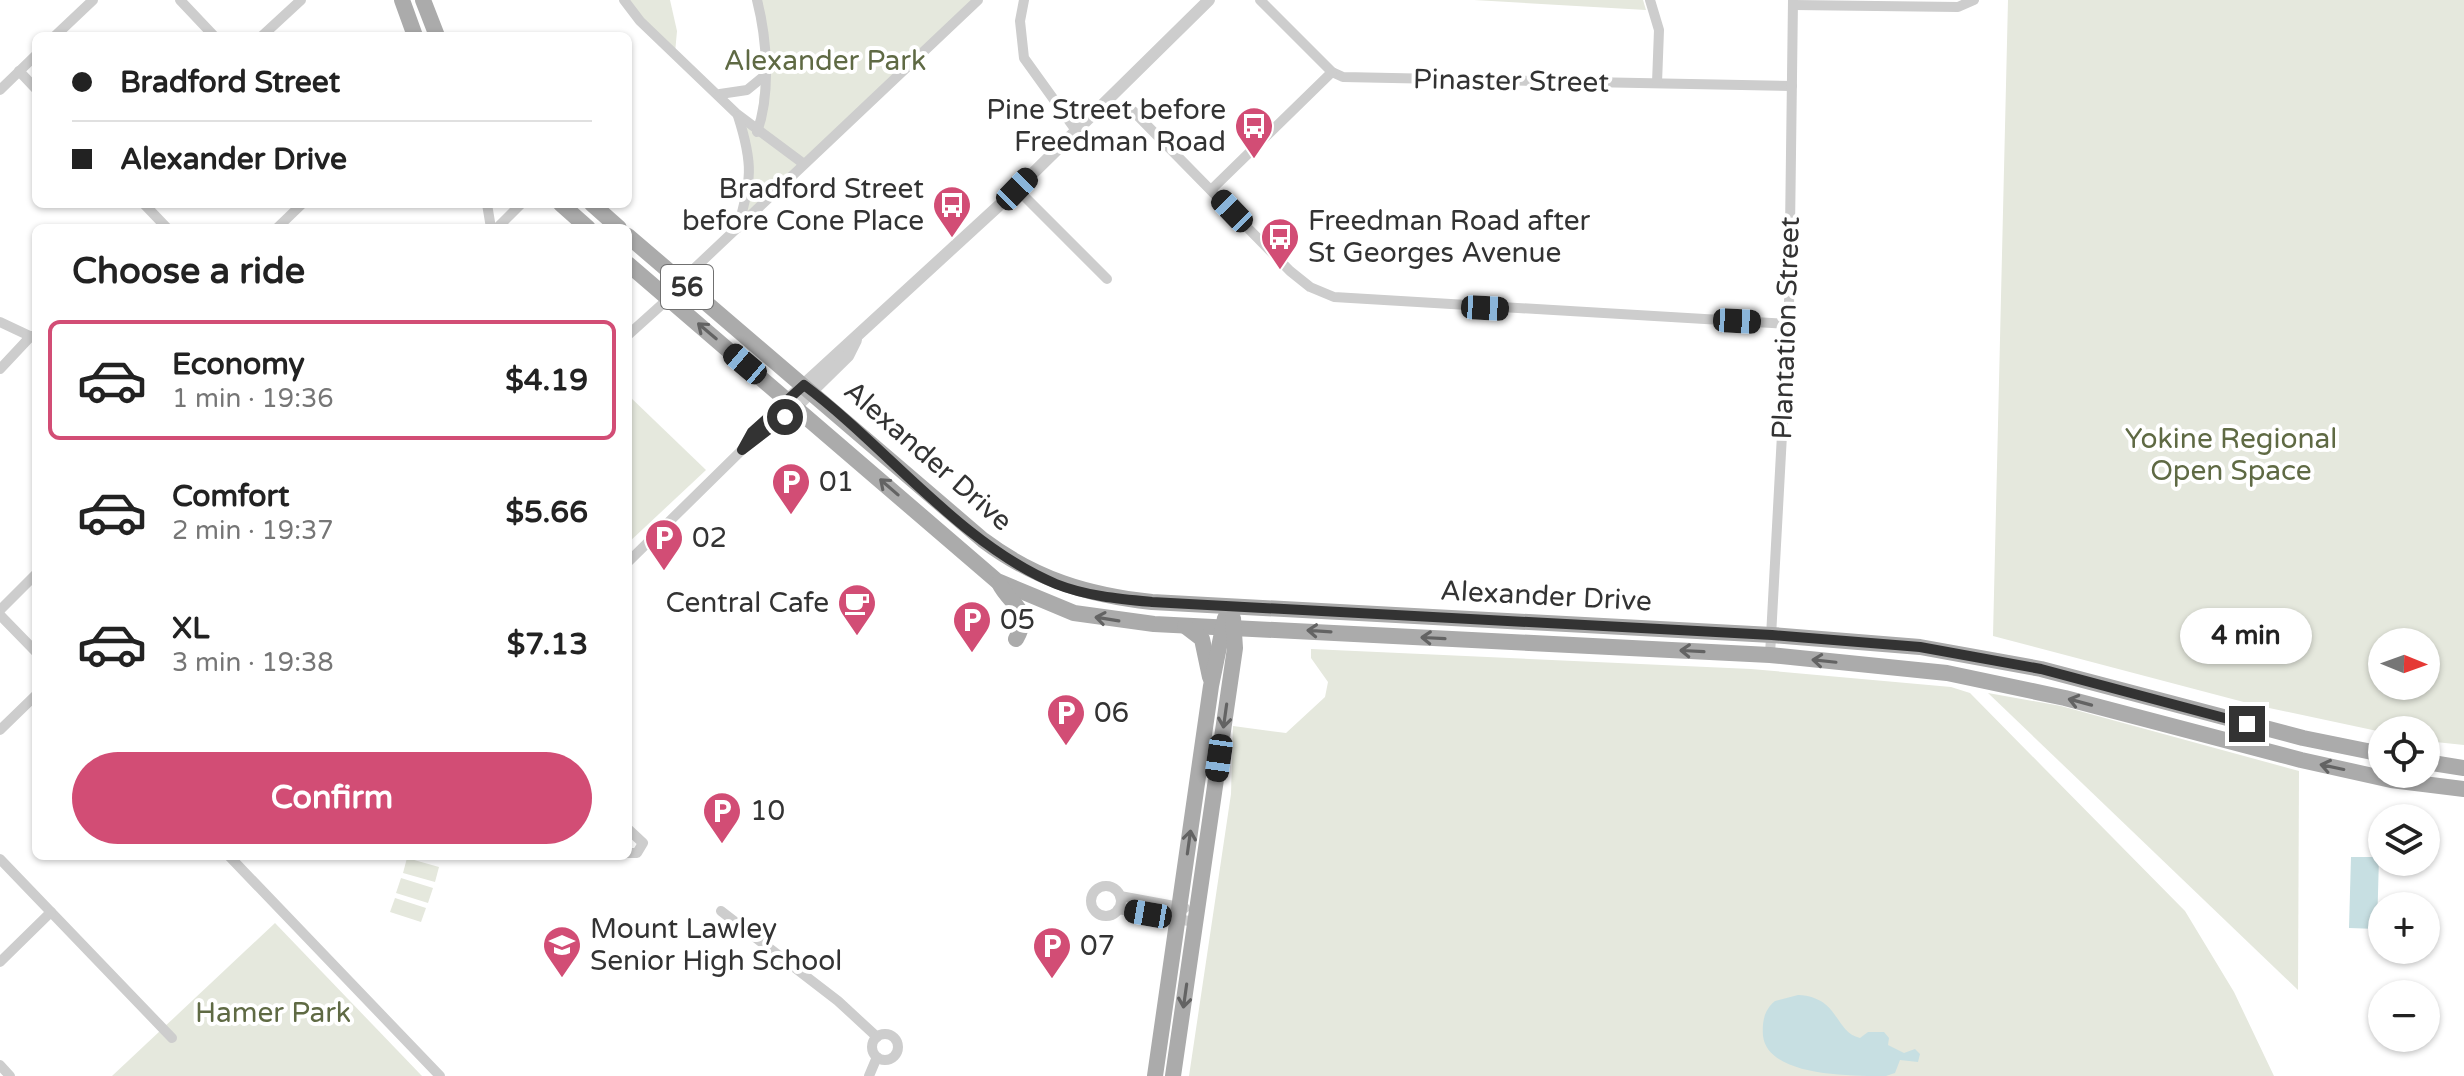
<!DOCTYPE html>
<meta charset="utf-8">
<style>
:root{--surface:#fff;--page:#f2f2f2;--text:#222;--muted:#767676;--line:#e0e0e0;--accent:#d24d75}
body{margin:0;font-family:"Varela Round",sans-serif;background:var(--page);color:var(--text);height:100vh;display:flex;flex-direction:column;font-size:30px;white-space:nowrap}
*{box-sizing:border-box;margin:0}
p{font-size:26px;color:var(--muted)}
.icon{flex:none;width:44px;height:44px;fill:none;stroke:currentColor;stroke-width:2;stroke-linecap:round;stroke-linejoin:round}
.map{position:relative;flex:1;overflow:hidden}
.panel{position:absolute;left:32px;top:224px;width:600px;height:636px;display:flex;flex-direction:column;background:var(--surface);border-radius:12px;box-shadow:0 2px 6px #0004}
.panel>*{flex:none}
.banner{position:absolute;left:32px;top:32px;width:600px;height:176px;border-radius:12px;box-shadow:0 2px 6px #0004;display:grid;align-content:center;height:176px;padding:0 40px;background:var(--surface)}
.needle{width:52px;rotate:91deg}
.controls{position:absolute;left:2368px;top:628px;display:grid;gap:16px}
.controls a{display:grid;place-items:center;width:72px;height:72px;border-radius:50%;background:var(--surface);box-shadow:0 2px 6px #0004;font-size:40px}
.end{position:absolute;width:36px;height:36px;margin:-18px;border:10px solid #333;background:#fff;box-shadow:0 0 0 4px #fff}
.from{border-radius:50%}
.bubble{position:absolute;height:56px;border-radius:28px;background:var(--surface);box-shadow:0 2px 6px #0004;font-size:26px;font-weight:700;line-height:56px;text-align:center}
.car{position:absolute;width:24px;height:48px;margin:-24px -12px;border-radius:10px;box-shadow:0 0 6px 2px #0007;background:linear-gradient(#222 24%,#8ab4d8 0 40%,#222 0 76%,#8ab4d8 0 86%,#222 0)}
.banner b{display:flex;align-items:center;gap:28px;height:76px;font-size:30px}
.banner b+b{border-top:2px solid var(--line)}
.banner i{width:20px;height:20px;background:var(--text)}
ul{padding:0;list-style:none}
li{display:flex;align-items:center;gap:24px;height:120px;margin:0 16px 12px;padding:0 24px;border:4px solid transparent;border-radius:12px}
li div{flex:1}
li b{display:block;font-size:30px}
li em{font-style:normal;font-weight:700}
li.selected{border-color:var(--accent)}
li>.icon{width:72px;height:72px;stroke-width:1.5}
h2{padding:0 40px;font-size:36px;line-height:96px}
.primary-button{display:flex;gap:16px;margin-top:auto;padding:16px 40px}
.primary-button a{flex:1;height:92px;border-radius:48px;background:var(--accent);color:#fff;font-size:32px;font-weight:700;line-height:92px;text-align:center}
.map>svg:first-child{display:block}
</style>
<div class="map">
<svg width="2464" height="1076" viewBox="0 0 2464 1076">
<rect width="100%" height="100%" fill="#fff"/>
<g fill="#e5e8dd" fill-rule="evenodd">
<path d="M624 0H670L677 31 675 53Z"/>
<path d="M757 0H978L738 228 748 190 737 114 756 131 764 54Z"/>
<path d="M1474 0H1643L1646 10Z"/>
<path d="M2008 0H2464V745L2426 741V730L2382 732 2255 705 1993 636ZM2382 642H2426V686H2382Z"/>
<path d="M628 395 706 470 628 543Z"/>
<path d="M1311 649 1751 669 1951 687 1970 693 2185 911 2234 992 2274 1076H1189L1231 794 1233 726 1286 733 1325 697 1328 682 1311 658Z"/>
<path d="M1988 693 2061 706 2299 771 2298 990Z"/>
<path d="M407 858 439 867 435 882 403 873Z"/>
<path d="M401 878 433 888 428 903 396 893Z"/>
<path d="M395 898 426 908 421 922 390 912Z"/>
<path d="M275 923 422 1076H112Z"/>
</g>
<g fill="#c7dfe2">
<path d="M2351 857H2379L2377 929 2349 928Z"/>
<path d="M1798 995C1840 997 1834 1032 1860 1038L1868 1032H1884L1889 1038 1888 1045 1904 1053 1915 1049 1920 1054 1918 1062 1900 1060 1895 1073 1886 1076C1848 1076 1768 1076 1763 1036 1762 1022 1764 1010 1775 1001Z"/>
</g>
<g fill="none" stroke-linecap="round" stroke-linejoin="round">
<g stroke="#cdcdcd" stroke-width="10">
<path d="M180 0 214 36"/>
<path d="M624 0 640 21 737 114 804 164"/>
<path d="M1024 0 1020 21 1024 58 1075 129"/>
<path d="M1260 0 1332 72 1343 77 1792 86"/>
<path d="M1650 0 1659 30 1657 83"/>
<path d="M1794 5 1958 7 1974 0"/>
<path d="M55 36 93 0"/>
<path d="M262 36 301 0"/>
<path d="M19 71 36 89"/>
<path d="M0 90 36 55"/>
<path d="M720 94 747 90 764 76"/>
<path d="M1133 111 1290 271 1310 287 1334 297 1788 324"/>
<path d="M738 116C754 166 751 178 738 228"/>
<path d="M757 132C771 94 767 39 757 0"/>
<path d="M1017 189 1107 279"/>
<path d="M1211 190 1332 72"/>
<path d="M144 204 167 228"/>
<path d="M487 204 491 228"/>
<path d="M277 228 302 204"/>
<path d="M497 228 521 204"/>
<path d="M680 282 978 0"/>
<path d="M0 322 34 338"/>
<path d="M628 335 668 299"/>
<path d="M0 369 31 336"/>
<path d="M744 447 752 432 788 399"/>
<path d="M628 562 742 450 796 406"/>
<path d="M0 610 36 574"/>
<path d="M0 615 36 652"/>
<path d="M1770 655 1789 306 1793 0"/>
<path d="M0 730 36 695"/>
<path d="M628 829 643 843 637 853H628"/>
<path d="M229 856 440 1076"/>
<path d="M0 859 172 1038"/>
<circle cx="1106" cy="901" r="15"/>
<path d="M1120 896 1185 908"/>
<path d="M1118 909 1195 922"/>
<path d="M721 911 838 1001 877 1037"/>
<path d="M0 962 51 912"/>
<circle cx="885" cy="1047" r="13"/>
<path d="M0 1065 10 1076"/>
<path d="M869 1076 877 1057"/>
</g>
<g stroke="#cdcdcd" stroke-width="12">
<path d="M788 399 1017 189 1209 0"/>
<path d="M797 406 848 356 856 340"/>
</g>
<g stroke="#ababab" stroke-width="16">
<path d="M402 0 415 36"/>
<path d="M423 0 437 36"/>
<path d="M561 204 588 228"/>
<path d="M592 204 619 228"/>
<path d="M628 236 983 540C1035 579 1087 595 1152 602L1772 635 1920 647 2041 669 2303 738 2382 754"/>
<path d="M628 264 997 581 1074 613 1154 624 1770 655 1947 673 2065 698 2301 760 2391 780 2464 789"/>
<path d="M999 583C1011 607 1033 608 1016 639"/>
<path d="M1185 626 1202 639 1210 677"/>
<path d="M2426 762 2464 768"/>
<path d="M1155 1076 1211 686 1225 618"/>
<path d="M1173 1076 1235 648 1233 618"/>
</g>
</g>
<defs><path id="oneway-shaft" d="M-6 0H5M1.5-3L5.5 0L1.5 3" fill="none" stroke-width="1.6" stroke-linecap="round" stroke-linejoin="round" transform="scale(2)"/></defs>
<g stroke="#636363">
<use href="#oneway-shaft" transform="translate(707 331) rotate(-140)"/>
<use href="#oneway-shaft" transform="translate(889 487) rotate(-139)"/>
<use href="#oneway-shaft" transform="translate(1107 619) rotate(-171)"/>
<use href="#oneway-shaft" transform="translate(1319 631) rotate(-176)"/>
<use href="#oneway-shaft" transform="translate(1433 638) rotate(-177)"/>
<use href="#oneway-shaft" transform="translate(1692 651) rotate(-177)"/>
<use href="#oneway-shaft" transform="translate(1824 661) rotate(-174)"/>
<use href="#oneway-shaft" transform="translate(2080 702) rotate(-165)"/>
<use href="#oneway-shaft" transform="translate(1225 716) rotate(98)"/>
<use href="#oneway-shaft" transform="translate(2332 767) rotate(-168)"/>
<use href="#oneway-shaft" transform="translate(1189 842) rotate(-82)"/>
<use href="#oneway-shaft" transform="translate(1185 996) rotate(98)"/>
</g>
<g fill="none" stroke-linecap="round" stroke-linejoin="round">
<path stroke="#333" stroke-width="10" d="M785 417 742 450 752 432 804 385C887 447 960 544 1056 584 1086 596 1120 599 1152 602L1772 635 1920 647 2041 669 2247 724"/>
</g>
<defs>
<g id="bus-pin" transform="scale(2)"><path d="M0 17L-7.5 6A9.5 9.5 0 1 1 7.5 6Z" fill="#d24d75" stroke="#fff"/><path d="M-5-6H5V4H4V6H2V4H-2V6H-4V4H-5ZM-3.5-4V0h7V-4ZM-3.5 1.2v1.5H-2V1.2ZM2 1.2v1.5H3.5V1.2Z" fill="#fff"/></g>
<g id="parking-pin" transform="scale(2)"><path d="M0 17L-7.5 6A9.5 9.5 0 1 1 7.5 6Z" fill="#d24d75" stroke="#fff"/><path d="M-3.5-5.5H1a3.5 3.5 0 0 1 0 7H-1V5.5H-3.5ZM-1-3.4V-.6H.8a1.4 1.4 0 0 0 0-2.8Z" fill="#fff"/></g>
<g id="cafe-pin" transform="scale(2)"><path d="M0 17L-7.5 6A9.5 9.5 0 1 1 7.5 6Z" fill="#d24d75" stroke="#fff"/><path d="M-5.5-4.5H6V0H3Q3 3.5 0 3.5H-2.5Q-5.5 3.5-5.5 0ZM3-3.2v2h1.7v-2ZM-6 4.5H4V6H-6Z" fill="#fff"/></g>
<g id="school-pin" transform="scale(2)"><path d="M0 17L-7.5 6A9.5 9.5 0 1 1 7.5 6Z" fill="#d24d75" stroke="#fff"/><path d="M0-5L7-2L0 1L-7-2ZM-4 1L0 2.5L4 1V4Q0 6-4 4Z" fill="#fff"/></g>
</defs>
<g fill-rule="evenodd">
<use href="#bus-pin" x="1254" y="126"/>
<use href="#bus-pin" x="952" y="205"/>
<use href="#bus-pin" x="1280" y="237"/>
<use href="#parking-pin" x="791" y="482"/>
<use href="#parking-pin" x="664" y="538"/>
<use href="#cafe-pin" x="857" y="603"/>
<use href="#parking-pin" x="972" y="620"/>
<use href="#parking-pin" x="1066" y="713"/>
<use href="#parking-pin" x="722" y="811"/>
<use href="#school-pin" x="562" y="945"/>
<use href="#parking-pin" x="1052" y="946"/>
</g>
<g text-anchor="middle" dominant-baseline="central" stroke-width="8" stroke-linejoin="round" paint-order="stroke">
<rect fill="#fff" stroke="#707070" stroke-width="2" x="661" y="265" width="52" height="44" rx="6"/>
<g font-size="26" font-weight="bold" fill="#333">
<text x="687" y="287">56</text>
</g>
<g font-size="28" fill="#5f6a44" stroke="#fff">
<text x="825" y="61">Alexander Park</text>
<text x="2231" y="439">Yokine Regional<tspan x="2231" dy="32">Open Space</tspan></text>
<text x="273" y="1013">Hamer Park</text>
</g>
<g font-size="28" fill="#333" stroke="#fff">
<text transform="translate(1511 81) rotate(1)">Pinaster Street</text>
<text transform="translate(1786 328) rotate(-88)">Plantation Street</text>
<text transform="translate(928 456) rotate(41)">Alexander Drive</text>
<text transform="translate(1546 596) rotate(3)">Alexander Drive</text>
</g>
<g font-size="28" fill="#333" stroke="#fff" text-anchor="start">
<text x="1226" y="110" text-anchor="end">Pine Street before<tspan x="1226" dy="32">Freedman Road</tspan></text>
<text x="924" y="189" text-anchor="end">Bradford Street<tspan x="924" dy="32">before Cone Place</tspan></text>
<text x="1308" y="221">Freedman Road after<tspan x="1308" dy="32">St Georges Avenue</tspan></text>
<text x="819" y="482">01</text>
<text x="692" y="538">02</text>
<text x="829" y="603" text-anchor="end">Central Cafe</text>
<text x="1000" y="620">05</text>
<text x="1094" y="713">06</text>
<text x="750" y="811">10</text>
<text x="590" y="929">Mount Lawley<tspan x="590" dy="32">Senior High School</tspan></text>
<text x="1080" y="946">07</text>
</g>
</g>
</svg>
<div class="controls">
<a><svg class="needle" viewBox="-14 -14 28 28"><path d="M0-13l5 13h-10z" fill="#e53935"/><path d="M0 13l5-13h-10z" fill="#767676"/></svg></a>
<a><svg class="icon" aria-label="locate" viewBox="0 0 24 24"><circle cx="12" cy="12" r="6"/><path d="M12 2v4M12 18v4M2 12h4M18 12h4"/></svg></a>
<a><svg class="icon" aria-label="layers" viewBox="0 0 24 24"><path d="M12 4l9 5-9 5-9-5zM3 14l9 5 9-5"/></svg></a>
<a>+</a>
<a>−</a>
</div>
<i class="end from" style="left:785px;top:417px"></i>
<i class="end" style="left:2247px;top:724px"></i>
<div class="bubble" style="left:2180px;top:608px;width:132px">4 min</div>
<i class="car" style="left:1017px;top:189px;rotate:44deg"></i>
<i class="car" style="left:1232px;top:211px;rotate:316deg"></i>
<i class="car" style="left:1485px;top:308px;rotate:93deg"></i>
<i class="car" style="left:1737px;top:321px;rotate:93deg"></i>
<i class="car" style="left:745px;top:364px;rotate:310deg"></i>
<i class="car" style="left:1219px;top:758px;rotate:188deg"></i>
<i class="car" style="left:1148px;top:914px;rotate:280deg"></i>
<div class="banner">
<b><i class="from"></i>Bradford Street</b>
<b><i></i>Alexander Drive</b>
</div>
<section class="panel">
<h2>Choose a ride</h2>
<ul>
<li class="selected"><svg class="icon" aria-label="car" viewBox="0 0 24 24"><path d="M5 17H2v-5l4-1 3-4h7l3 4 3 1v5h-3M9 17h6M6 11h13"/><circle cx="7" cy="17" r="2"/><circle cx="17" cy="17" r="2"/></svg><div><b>Economy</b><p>1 min · 19:36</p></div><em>$4.19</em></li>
<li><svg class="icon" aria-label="car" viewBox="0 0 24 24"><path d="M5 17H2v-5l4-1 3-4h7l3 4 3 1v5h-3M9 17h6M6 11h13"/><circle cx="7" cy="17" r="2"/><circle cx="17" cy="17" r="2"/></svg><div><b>Comfort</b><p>2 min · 19:37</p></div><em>$5.66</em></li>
<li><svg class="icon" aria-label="car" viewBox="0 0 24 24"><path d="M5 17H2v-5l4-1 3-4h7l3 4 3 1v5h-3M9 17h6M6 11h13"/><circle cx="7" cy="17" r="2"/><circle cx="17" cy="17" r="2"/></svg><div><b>XL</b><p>3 min · 19:38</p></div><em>$7.13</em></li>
</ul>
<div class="primary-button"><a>Confirm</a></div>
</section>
</div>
